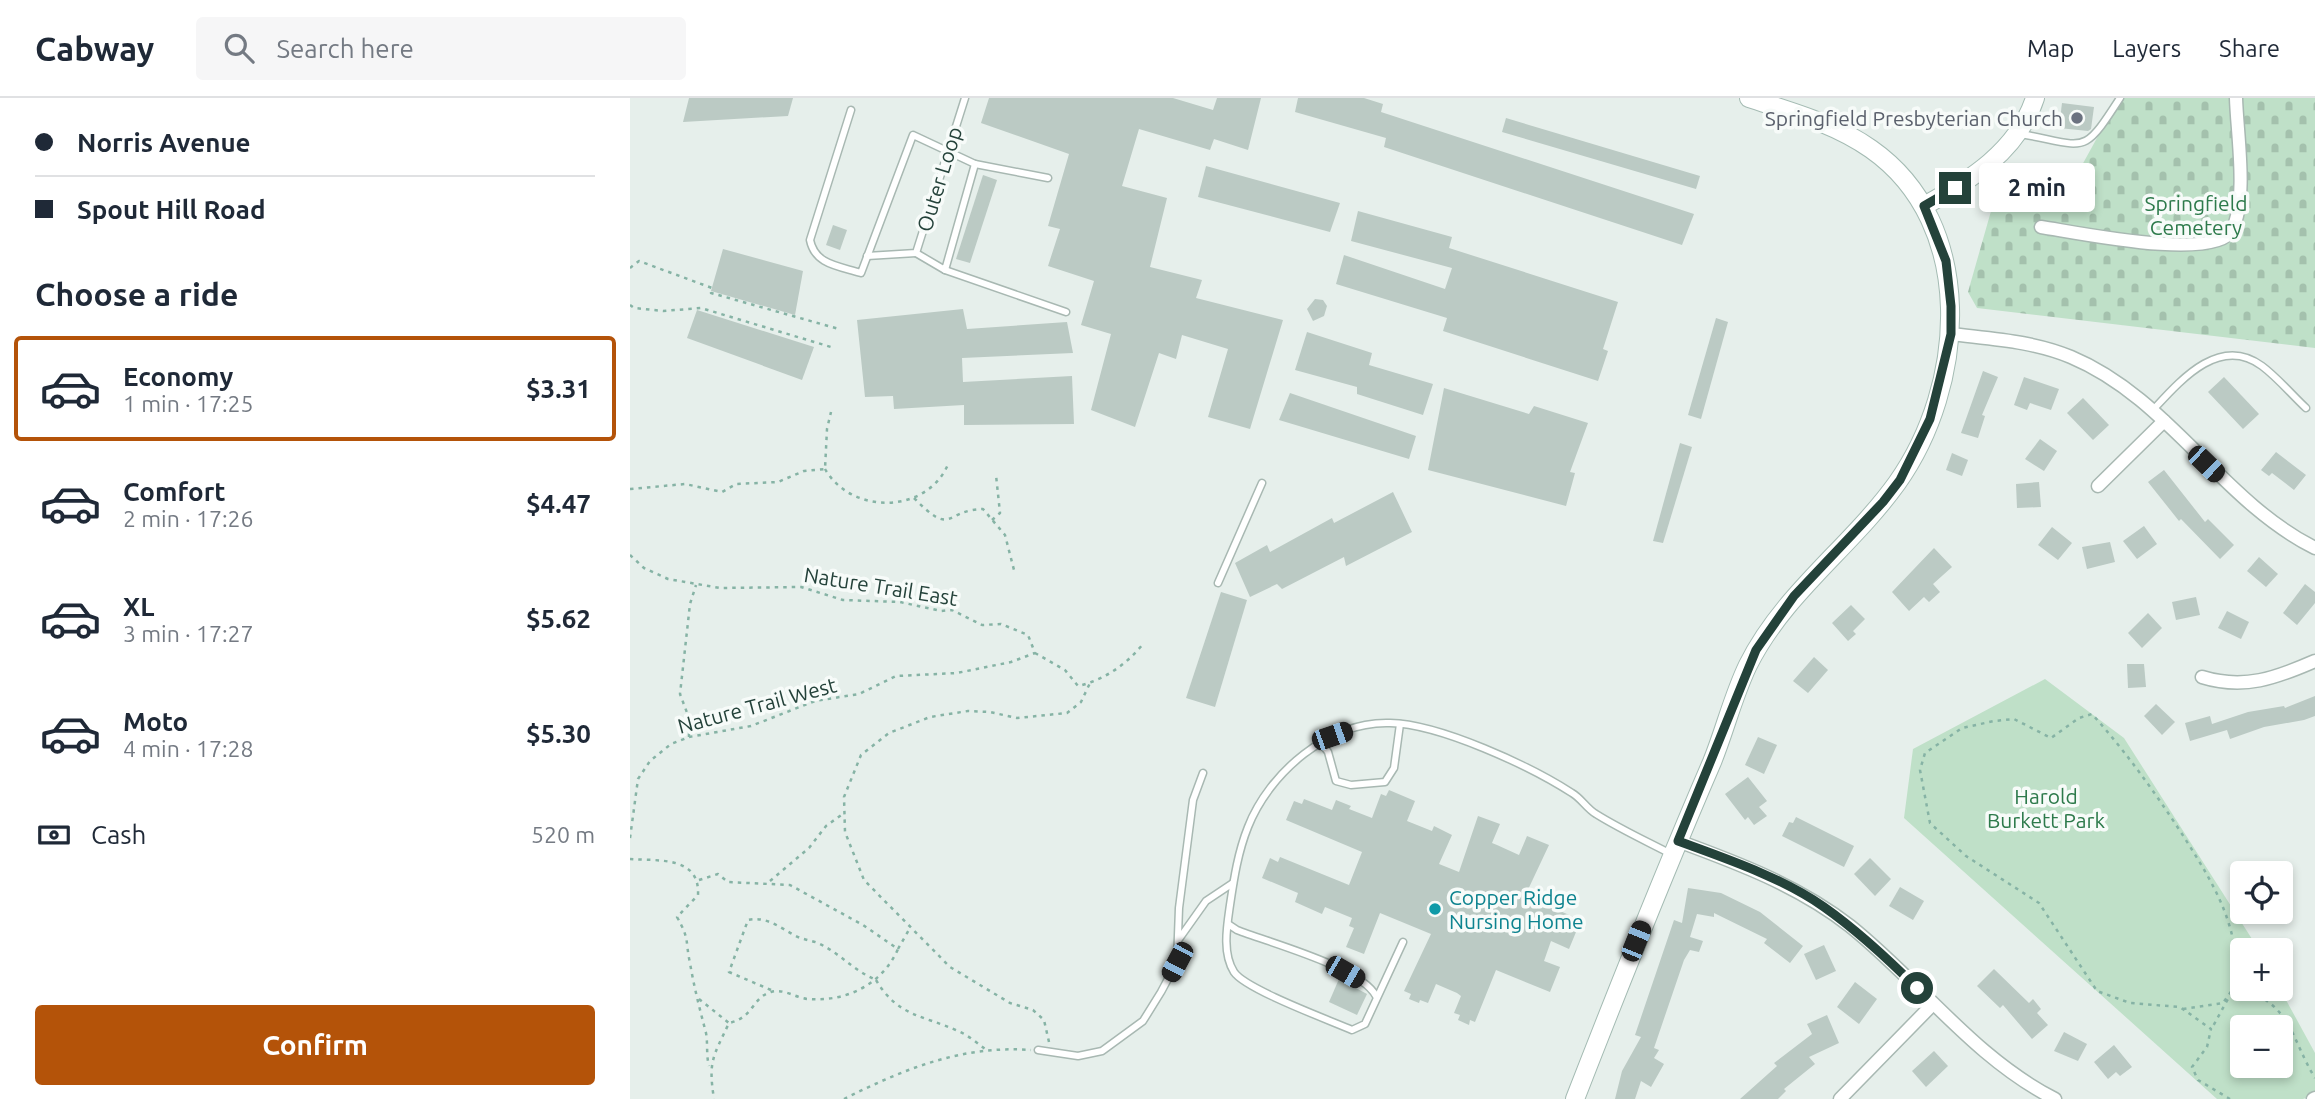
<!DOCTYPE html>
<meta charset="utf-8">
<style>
:root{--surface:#fff;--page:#f6f6f7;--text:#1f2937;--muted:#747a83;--line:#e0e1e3;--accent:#b45309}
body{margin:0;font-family:Ubuntu,sans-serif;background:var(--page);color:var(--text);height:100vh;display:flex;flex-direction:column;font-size:26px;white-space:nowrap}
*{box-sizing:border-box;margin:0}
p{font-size:23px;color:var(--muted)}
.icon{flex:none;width:38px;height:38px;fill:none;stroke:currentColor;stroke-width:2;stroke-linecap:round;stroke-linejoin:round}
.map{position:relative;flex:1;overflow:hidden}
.side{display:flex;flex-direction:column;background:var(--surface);width:630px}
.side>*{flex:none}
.hud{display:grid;align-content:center;height:154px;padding:0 35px;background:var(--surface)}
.tools{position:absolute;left:1600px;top:763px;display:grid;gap:14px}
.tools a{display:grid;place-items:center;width:63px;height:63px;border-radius:7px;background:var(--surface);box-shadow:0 4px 10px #0003;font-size:35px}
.end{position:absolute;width:32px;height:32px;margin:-16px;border:9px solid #24423a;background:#fff;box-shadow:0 0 0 4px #fff}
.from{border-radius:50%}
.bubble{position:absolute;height:49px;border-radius:7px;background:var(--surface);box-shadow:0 4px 10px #0003;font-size:23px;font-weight:700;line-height:49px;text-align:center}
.car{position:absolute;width:21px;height:42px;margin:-21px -10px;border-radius:9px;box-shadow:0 0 5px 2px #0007;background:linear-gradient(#222 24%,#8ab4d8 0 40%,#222 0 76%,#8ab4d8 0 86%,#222 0)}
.hud b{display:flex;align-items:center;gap:24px;height:66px;font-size:26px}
.hud b+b{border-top:2px solid var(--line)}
.hud i{width:18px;height:18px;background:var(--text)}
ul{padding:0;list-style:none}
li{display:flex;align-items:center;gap:21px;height:105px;margin:0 14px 10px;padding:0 21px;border:4px solid transparent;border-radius:7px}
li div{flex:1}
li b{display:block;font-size:26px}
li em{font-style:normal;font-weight:700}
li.on{border-color:var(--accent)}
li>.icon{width:63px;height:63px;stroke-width:1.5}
h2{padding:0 35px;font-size:32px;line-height:84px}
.pay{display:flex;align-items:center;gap:18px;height:77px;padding:0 35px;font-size:26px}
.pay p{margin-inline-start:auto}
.cta{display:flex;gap:14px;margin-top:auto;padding:14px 35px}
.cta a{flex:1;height:80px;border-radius:7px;background:var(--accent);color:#fff;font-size:28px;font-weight:700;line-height:80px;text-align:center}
header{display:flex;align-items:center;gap:42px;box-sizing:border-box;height:98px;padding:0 35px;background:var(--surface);border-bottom:2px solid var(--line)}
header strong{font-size:33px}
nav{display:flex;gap:38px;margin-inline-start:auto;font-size:24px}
.search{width:490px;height:63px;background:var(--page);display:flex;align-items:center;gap:18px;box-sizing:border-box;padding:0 24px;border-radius:7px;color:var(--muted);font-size:26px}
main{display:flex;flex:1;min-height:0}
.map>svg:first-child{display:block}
</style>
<header>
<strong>Cabway</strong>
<div class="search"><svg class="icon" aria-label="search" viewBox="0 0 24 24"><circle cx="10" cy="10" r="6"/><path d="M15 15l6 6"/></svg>Search here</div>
<nav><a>Map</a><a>Layers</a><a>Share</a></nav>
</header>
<main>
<section class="side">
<div class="hud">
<b><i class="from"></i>Norris Avenue</b>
<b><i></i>Spout Hill Road</b>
</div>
<h2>Choose a ride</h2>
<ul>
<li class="on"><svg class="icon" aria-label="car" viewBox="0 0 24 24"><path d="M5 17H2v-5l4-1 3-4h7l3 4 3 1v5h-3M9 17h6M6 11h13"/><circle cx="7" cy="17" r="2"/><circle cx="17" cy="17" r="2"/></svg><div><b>Economy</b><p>1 min · 17:25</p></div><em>$3.31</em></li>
<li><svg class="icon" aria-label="car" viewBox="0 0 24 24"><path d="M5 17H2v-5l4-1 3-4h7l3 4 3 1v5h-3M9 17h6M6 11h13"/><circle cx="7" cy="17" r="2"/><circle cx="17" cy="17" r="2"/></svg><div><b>Comfort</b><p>2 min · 17:26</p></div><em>$4.47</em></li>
<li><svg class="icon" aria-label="car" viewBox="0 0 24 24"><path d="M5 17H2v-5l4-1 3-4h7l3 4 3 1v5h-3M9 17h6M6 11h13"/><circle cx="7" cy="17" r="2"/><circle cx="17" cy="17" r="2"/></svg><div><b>XL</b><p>3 min · 17:27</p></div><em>$5.62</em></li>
<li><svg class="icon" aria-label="car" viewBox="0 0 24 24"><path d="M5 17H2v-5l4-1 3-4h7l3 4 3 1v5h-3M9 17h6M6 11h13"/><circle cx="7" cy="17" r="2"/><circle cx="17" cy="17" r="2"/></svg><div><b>Moto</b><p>4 min · 17:28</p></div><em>$5.30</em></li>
</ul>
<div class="pay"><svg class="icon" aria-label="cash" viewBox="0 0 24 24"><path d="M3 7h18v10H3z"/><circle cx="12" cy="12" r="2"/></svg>Cash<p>520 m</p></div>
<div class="cta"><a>Confirm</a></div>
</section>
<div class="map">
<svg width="1685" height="1001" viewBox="0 0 1685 1001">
<defs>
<pattern id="cemetery-stones" width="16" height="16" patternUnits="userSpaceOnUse" patternTransform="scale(1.75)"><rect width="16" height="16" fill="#bfe0c8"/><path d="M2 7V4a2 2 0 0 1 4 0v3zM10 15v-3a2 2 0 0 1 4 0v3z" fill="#a4c1ad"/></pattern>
</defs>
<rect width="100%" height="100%" fill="#e6efeb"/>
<path fill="#bfe0c8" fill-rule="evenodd" d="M1415 581 1494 640 1629 852H1612V891H1650L1685 955V996L1673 1001H1587L1274 720 1283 651ZM1612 929H1650V968H1612Z"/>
<path fill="url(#cemetery-stones)" d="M1489 0H1685V250L1347 210 1338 194 1367 92 1435 98Z"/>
<g fill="#bbcac4">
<path d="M59 0H163L158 18 53 24Z"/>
<path d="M359 0H543L583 12 587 0H631L618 52 584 41 580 52 509 31 492 88 537 100 520 169 572 182 566 200 653 222 620 331 578 319 598 251 552 237 546 261 529 255 505 329 461 312 481 236 451 227 464 183 418 168 430 131 418 128 439 56 351 25Z"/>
<path d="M668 0H734L753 6 751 14 1064 116 1052 147 754 49 756 40 665 14Z"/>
<path d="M1432 5 1464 9 1461 31 1458 33 1429 30Z"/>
<path d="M876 20 1070 78 1066 91 872 34Z"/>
<path d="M576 68 710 105 700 134 568 99Z"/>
<path d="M353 77 367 82 340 165 326 161Z"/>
<path d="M728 113 822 139 819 150 988 204 973 251 978 253 968 283 813 233 817 220 706 186 714 157 815 191 822 170 721 143Z"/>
<path d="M203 127 217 132 210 152 196 147Z"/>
<path d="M93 151 173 173 165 217 81 193Z"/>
<path d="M685 201 693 202 697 208 694 218 683 223 677 211Z"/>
<path d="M333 211 337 231 437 224 443 255 332 260 333 284 442 278 444 326 334 327V307L264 311 263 298 235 299 227 222Z"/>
<path d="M67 212 184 249 172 282 57 240Z"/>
<path d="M1086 220 1098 224 1071 321 1058 317Z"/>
<path d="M677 234 742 255 739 267 803 286 793 317 727 296V289L665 272Z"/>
<path d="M1353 273 1368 279 1352 317 1355 318 1348 340 1331 335Z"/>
<path d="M1394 279 1429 291 1421 312 1400 305 1397 312 1384 307Z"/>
<path d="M1594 279 1629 316 1613 331 1578 294Z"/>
<path d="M814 290 899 316 904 308 958 325 940 374 945 375 936 408 798 372Z"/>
<path d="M660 295 786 338 779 361 649 322Z"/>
<path d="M1453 300 1479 327 1463 342 1437 315Z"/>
<path d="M1410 341 1427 353 1414 373 1395 361Z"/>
<path d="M1050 345 1062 349 1033 445 1023 443Z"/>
<path d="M1646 354 1676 377 1664 392 1642 375 1639 378 1631 372Z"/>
<path d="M1322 355 1338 362 1332 378 1316 372Z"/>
<path d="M1534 372 1575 424 1578 421 1604 447 1590 461 1551 421 1549 423 1518 384Z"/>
<path d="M1409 384 1411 409 1387 410 1386 386Z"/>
<path d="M763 394 782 434 716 468 714 459 652 491 647 486 620 499 605 465 637 447 640 454 702 420 704 425Z"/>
<path d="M1514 428 1527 446 1507 461 1493 443Z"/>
<path d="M1422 429 1442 445 1428 462 1408 447Z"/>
<path d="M1480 444 1485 464 1457 471 1452 449Z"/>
<path d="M1304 450 1322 469 1303 486 1310 494 1299 504 1294 499 1279 513 1262 494Z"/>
<path d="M1629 459 1648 476 1636 489 1617 473Z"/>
<path d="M1675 486 1685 494V505L1667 527 1653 515Z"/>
<path d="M591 494 617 502 585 609 556 600Z"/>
<path d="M1566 499 1570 517 1546 522 1542 504Z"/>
<path d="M1221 507 1235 521 1223 533 1226 536 1218 543 1202 525Z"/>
<path d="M1597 513 1619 524 1611 541 1588 530Z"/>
<path d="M1518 515 1532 530 1512 550 1498 535Z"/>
<path d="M1184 559 1198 572 1178 595 1163 583Z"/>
<path d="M1497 566H1514L1516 589 1498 590Z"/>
<path d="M1685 598V618L1674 622 1634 629 1600 641 1597 632 1560 643 1555 625 1580 618 1582 626 1618 614 1654 608 1655 610Z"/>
<path d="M1526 606 1545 624 1532 637 1514 618Z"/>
<path d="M1128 639 1147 647 1134 676 1115 667Z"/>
<path d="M1118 679 1137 703 1129 709 1137 718 1124 727 1118 719 1115 722 1095 696Z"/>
<path d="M759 692 785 703 777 723 802 733 804 728 822 737 809 766 829 774 848 718 870 726 862 745 867 747 889 757 897 738 919 747 895 798 951 822 939 851 921 843 914 863 930 869 920 894 866 872 845 924 840 922 839 927 828 922 830 917 824 915 831 898 827 895 806 886 798 905 790 902 789 905 779 901 781 896 774 893 801 836 750 815 734 856 716 849 724 830 719 828 722 820 695 809 692 816 665 804 668 795 632 780 640 760 648 764 650 759 719 787 732 754 656 722 664 703 672 706 674 701 702 712 706 702 721 708 719 711 742 720 751 696 756 698Z"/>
<path d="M1166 719 1224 748 1214 769 1152 738 1159 724 1163 725Z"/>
<path d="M1240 760 1261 781 1245 798 1224 776Z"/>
<path d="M1270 789 1294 803 1283 822 1259 808Z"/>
<path d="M1058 790 1091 795 1130 814 1173 848 1160 865 1134 845 1137 841 1084 815V819L1067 816 1060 839 1073 843 1069 854 1060 852 1054 862 1024 950 1029 952 1024 960 1034 966 1021 989 1011 983 1005 1001H985L992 973 1011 939 1005 937 1044 822 1052 825Z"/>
<path d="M1194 847 1206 873 1186 882 1174 856Z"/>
<path d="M1364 871 1399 905 1403 901 1411 911 1407 915 1418 927 1402 941 1373 907 1370 910 1347 888Z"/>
<path d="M709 881 737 896 727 917 699 904Z"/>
<path d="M1225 884 1247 901 1229 926 1207 909Z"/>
<path d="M1197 917 1209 945 1179 959 1185 966 1154 991 1156 993 1148 1001H1110L1147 968 1144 965 1182 936 1177 926Z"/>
<path d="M1434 934 1457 946 1448 963 1424 953Z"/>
<path d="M1484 947 1502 969 1490 978 1486 974 1478 981 1464 964Z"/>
<path d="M1304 953 1318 968 1296 989 1282 973Z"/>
</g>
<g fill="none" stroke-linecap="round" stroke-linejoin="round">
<g stroke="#a8b8b2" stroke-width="9">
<g id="lane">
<path d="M221 12 180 142C185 167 209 168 231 175L283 37 345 66 315 172 286 155"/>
<path d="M1391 36C1457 48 1452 59 1490 0"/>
<path d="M345 66 418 80"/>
<path d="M237 158 286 155 335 0"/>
<path d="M315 172 436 214"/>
<path d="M1522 313C1549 284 1589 236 1632 268 1648 280 1662 297 1676 310"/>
<path d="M588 485 632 385"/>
<path d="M691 645 698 654 706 683 721 687 755 684 764 670 770 626"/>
<path d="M598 826 607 832C640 845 731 869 746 898"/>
<path d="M549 841 576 803 603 785"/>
<path d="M773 844 735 926 722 932C699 922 615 891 604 874 592 855 597 828 600 807 604 780 608 754 618 729 639 675 699 623 760 625 810 626 900 668 942 695 951 700 957 711 966 716 990 731 1016 743 1041 756"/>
<path d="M408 952 448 958 472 953 513 923 531 894 547 864 549 810 563 702 573 675"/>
</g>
</g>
<g stroke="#a8b8b2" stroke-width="15">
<g id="street">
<path d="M1411 129C1445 134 1586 164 1602 132 1618 101 1607 36 1606 0"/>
<path d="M1321 236C1361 241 1403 243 1441 259 1539 300 1591 403 1685 450"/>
<path d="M1468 388 1534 323"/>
<path d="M1572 579C1614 592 1646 580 1685 563"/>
<path d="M1048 743C1108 765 1169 788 1220 828 1290 884 1344 960 1425 1001"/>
<path d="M1210 1001 1303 906"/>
<path d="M1683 1001 1685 1000"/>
</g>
</g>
<g stroke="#a4bbb3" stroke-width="20">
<g id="secondary">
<path d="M1294 108C1339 83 1388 53 1405 0"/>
<path d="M945 1001C989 888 1034 775 1082 664 1095 632 1103 598 1118 567 1154 495 1221 449 1267 385 1336 288 1348 126 1241 51 1204 25 1161 14 1119 0"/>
</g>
</g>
<g stroke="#86b3a5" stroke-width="2.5" stroke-dasharray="3.5 5" stroke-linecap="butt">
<path d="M0 170 9 163 82 190 81 195 209 231"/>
<path d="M0 207 4 210 33 213 71 210 201 249"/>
<path d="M195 371C222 418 299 416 319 364"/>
<path d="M0 391 55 386 92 394 106 386 148 384 174 373 195 371 197 331 201 314"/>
<path d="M284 400C323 440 314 412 353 411L375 437 384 472"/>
<path d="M362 422 370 415 366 377"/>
<path d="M0 457 14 470 38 481 90 490 171 489 213 502 270 504 311 513 322 512 352 527 371 526 398 537 405 555"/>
<path d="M405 555 435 572 448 588C474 582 496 567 513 546"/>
<path d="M59 639V620L50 596 60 506 66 487"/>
<path d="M0 740 8 681 20 663 41 646 59 639 121 628 185 603 229 596 266 578 327 575 381 564 405 555"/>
<path d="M0 761C29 763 70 758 68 797L47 819C60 842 55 842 60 865 64 889 70 912 76 935 78 946 76 957 79 968"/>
<path d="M69 782 88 776 98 784 160 787 233 827 268 851C252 887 216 904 178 901 166 900 153 890 141 894 121 900 125 919 99 925 83 959 78 963 84 1001"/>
<path d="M140 783 179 750 196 728 214 715"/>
<path d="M268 851 280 830"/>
<path d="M246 882C268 919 293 917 328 933 338 937 347 945 355 951"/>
<path d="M1612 891C1662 907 1661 941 1685 980"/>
<path d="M141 892 99 874 118 822C136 818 149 829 164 837 172 842 182 842 190 846 212 857 223 872 246 882"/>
<path d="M69 901 99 925"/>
<path d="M1553 911 1593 905 1605 888 1582 930"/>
<path d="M419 944 414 922 403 912 380 905 320 869 234 782 215 734 214 699 231 657 259 635 300 619 338 613 360 614 387 620 437 615 451 604 460 585"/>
<path d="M214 1001C274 971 332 947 401 952"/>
<path d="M1600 1001 1568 982 1562 969 1577 949 1581 931 1550 909 1500 905 1467 893 1409 805 1336 758 1300 725 1290 672 1295 655 1332 630 1364 623 1384 621 1421 640 1449 620 1462 616C1496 654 1524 693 1552 736 1582 783 1612 830 1605 888L1612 891"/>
</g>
<use href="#lane" stroke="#fff" stroke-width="6"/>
<use href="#street" stroke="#fff" stroke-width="12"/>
<use href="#secondary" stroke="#fff" stroke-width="18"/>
</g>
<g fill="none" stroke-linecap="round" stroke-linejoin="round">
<path stroke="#24423a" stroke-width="9" d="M1287 890C1258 861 1228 833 1194 809 1151 779 1097 761 1048 743L1126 552 1164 498 1253 404 1270 382 1300 321 1321 236V208L1316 163 1294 108 1325 90"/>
</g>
<circle fill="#6b7280" stroke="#f7fbf9" stroke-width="2.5" cx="1447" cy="20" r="7"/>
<circle fill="#0f9aa8" stroke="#f7fbf9" stroke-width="2.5" cx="805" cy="811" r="7"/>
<g text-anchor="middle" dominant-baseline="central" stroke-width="7" stroke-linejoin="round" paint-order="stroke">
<g font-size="21" fill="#5b616d" stroke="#f7fbf9" text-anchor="end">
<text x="1433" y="20">Springfield Presbyterian Church</text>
</g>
<g font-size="21" fill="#24423a" stroke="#f7fbf9">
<text transform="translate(309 81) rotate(-73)">Outer Loop</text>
<text transform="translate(251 488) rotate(9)">Nature Trail East</text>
<text transform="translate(127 607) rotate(-15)">Nature Trail West</text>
</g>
<g font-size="21" fill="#2d7a4b" stroke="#f7fbf9">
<text x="1566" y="105">Springfield<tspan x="1566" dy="24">Cemetery</tspan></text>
<text x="1416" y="698">Harold<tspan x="1416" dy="24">Burkett Park</tspan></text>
</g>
<g font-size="21" fill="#0d838f" stroke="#f7fbf9" text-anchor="start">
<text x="819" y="799">Copper Ridge<tspan x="819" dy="24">Nursing Home</tspan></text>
</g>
</g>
</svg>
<div class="tools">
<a><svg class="icon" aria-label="locate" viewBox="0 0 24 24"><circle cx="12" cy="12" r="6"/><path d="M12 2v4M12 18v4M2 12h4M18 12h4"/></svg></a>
<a>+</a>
<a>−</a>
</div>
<i class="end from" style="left:1287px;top:890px"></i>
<i class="end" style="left:1325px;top:90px"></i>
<div class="bubble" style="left:1349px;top:65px;width:116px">2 min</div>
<i class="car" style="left:1576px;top:366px;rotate:134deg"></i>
<i class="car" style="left:702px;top:638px;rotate:71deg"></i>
<i class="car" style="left:1006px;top:843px;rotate:22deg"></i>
<i class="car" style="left:547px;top:864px;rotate:208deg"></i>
<i class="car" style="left:715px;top:874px;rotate:120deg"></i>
</div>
</main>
